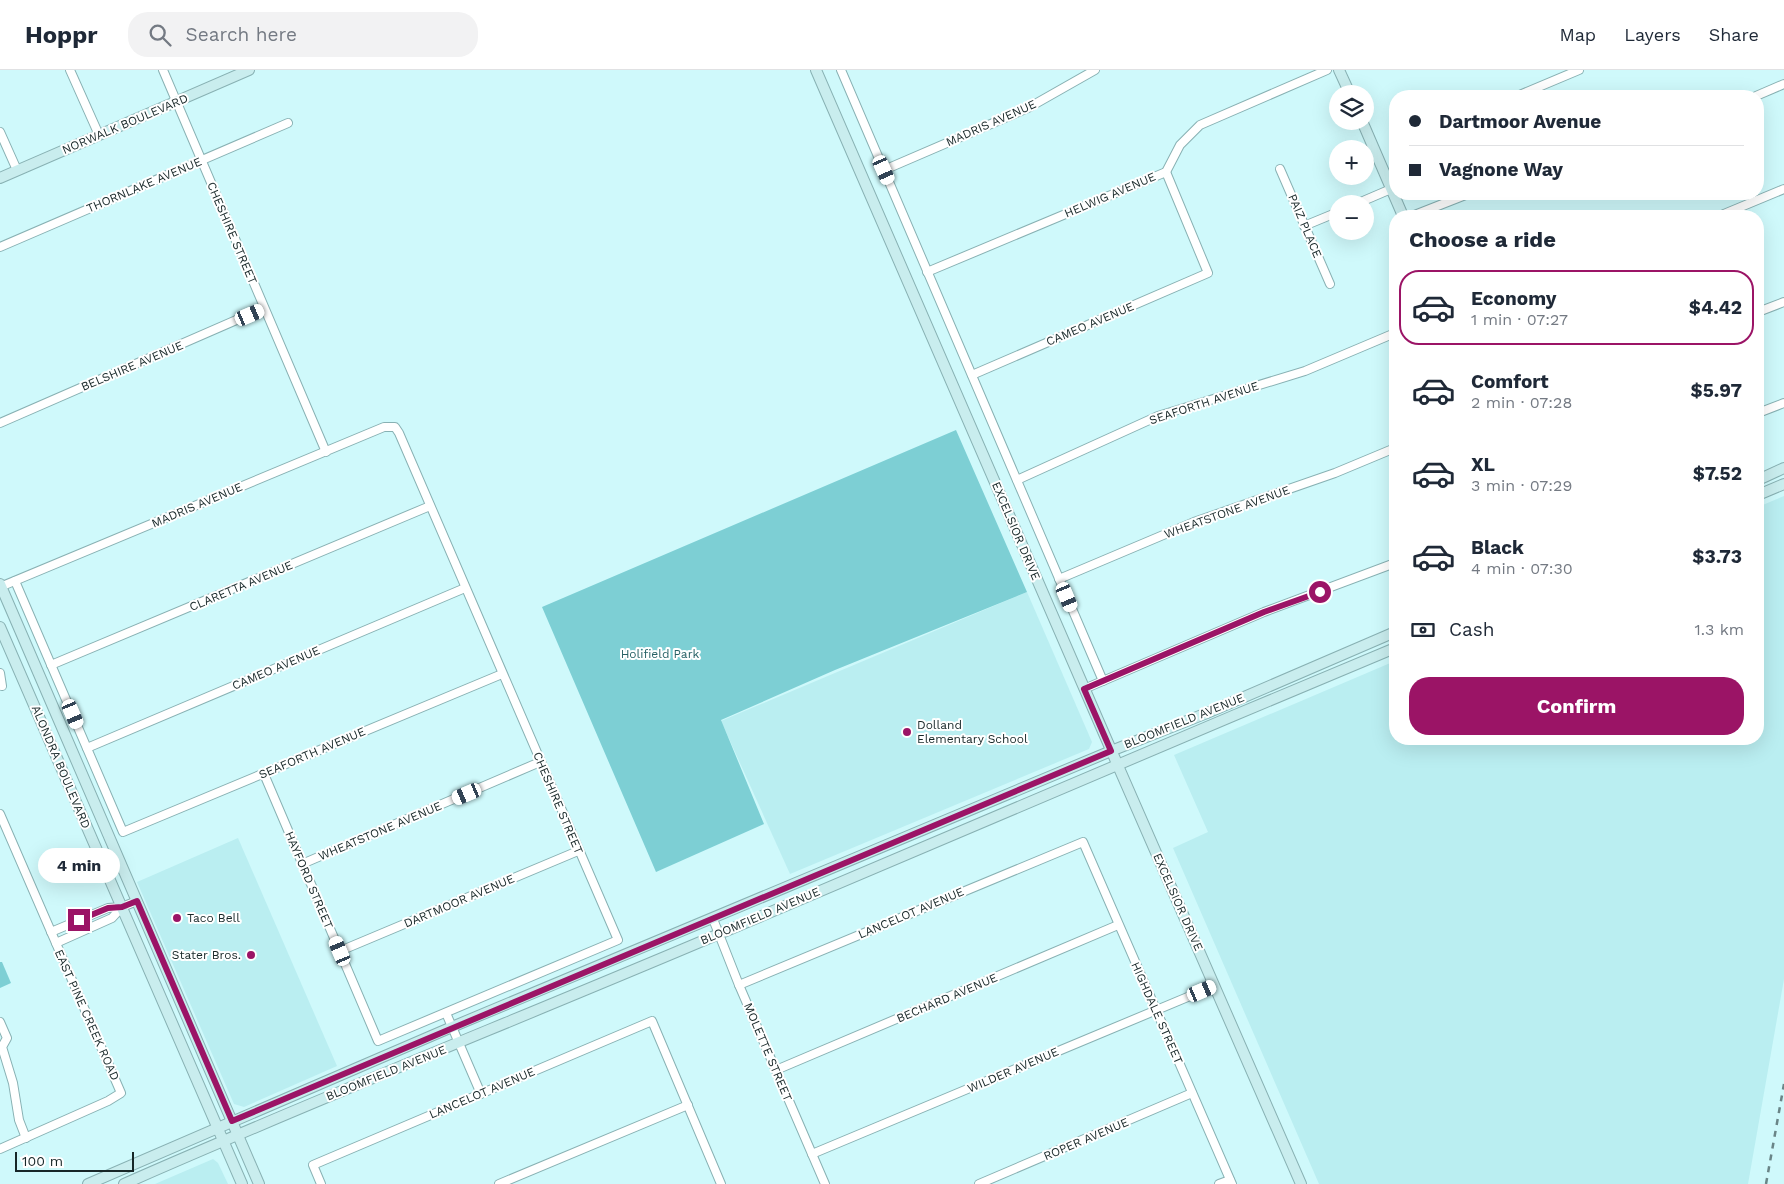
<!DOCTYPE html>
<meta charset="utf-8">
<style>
:root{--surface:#fff;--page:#f2f2f3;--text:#1f2937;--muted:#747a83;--line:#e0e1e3;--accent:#9b1466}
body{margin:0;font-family:"Work Sans",sans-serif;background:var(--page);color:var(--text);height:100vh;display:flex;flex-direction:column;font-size:19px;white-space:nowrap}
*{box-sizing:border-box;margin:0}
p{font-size:16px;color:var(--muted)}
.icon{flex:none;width:28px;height:28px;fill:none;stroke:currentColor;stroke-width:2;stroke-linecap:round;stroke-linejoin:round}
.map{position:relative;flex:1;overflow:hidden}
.sheet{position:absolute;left:1389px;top:140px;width:375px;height:535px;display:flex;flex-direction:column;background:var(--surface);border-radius:20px;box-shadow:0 5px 20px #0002}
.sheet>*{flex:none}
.banner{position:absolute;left:1389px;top:20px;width:375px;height:110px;border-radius:20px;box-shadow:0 5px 20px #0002;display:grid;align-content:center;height:110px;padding:0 20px;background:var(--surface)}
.tools{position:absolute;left:1329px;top:15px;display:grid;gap:10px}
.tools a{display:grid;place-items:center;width:45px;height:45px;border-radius:50%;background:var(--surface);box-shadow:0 5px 20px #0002;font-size:25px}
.scale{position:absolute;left:15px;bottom:12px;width:119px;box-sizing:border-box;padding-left:5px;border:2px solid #172728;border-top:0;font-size:14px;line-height:18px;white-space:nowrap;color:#172728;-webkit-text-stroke:4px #fff;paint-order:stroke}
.end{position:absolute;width:22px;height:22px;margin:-11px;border:6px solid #9b1466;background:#fff;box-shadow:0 0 0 2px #fff}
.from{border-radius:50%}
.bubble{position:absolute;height:35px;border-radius:18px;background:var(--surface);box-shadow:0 5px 20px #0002;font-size:16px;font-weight:700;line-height:35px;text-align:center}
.car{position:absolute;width:15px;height:30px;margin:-15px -8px;border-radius:6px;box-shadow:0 0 4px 1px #0007;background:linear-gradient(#fff 24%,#345 0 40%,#fff 0 76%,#345 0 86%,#fff 0)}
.banner b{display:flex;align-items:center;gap:18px;height:48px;font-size:19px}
.banner b+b{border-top:1px solid var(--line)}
.banner i{width:12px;height:12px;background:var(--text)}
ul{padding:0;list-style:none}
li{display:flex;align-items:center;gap:15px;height:75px;margin:0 10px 8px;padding:0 10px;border:2px solid transparent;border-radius:20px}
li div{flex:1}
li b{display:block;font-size:19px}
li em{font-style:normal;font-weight:700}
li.active{border-color:var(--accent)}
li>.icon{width:45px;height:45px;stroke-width:1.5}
h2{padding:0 20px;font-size:22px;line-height:60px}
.pay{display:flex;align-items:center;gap:12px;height:55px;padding:0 20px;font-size:19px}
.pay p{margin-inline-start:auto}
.primary-button{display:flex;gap:10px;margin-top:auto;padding:10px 20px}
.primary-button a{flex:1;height:58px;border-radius:20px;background:var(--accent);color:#fff;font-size:20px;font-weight:700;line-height:58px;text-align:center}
header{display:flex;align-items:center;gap:30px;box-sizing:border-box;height:70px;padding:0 25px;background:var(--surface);border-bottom:1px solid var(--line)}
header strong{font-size:24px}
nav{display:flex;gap:28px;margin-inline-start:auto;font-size:18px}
.search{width:350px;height:45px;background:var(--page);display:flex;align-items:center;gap:12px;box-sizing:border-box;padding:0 18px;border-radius:20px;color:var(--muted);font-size:19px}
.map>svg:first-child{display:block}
</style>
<header>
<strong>Hoppr</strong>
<div class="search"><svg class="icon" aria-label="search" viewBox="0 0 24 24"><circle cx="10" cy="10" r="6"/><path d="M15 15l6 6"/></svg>Search here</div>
<nav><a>Map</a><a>Layers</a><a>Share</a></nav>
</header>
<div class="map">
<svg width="1784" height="1114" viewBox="0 0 1784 1114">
<rect width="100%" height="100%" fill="#cff9fb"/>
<g fill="#baeef1">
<path d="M1784 426V909L1748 1114H1319L1173 778 1208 762 1174 685 1395 591V669H1758V437Z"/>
<path d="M1027 522 1092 672 1089 679 790 804 721 651Z"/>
<path d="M238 768 337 996 244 1037 234 1034 137 812Z"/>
<path d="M213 1089 218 1093 228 1114H155Z"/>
</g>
<g fill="#7dcfd4">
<path d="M956 360 1027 522 835 600 721 650 764 754 656 802 542 537Z"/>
<path d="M0 892H2L11 913 0 918Z"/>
</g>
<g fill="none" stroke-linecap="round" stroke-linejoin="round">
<g stroke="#88b1b3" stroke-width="10">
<g id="street">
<path d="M70 0 99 65"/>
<path d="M163 0 326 382"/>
<path d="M841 0 1103 611"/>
<path d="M1517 26 1579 0"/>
<path d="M1756 26 1784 14"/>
<path d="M0 62 17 100"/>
<path d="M1280 99 1330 214"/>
<path d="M884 100 1028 38 1095 0"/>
<path d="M1356 134 1391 119"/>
<path d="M1412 146 1468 124"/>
<path d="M1719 146 1784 119"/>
<path d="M1304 156 1338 142"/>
<path d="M0 177 288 53"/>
<path d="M927 202 1166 102 1180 75 1200 55 1327 0"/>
<path d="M1758 242 1784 232"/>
<path d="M972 305 1208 203 1166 102"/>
<path d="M1758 343 1784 333"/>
<path d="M0 353 264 238"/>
<path d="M1017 410 1158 346 1305 301 1395 263"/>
<path d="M1059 509 1194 452 1335 403 1395 378"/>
<path d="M15 511 123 762 502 604"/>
<path d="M0 517 384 357H395L399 363 618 870 378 971 264 704"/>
<path d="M51 595 430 436"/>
<path d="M0 603 2 616"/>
<path d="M1084 619 1264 542 1395 493"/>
<path d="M87 678 465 518"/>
<path d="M0 744 121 1023 108 1031 0 1079"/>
<path d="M302 794 540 692"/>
<path d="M713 849 739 915 825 1114"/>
<path d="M51 862 108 838 122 837 137 831"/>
<path d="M56 873 112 848 122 837"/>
<path d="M340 881 578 781"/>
<path d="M739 915 1083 772 1232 1114"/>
<path d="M446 943 481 1024"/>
<path d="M0 952 7 968 2 977 13 1013 19 1050 26 1068"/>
<path d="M776 1000 1118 855"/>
<path d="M812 1084 1214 916"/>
<path d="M321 1114 313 1095 652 951 721 1114"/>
<path d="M499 1114 688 1035"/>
<path d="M979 1114 1192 1023"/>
<path d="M1219 1114 1230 1110"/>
</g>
</g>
<g stroke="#88b1b3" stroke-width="12">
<g id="secondary">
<path d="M816 0 1105 666 1301 1114"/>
<path d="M1339 0 1350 24"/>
<path d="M1362 51 1403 146"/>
<path d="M0 108 249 0"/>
<path d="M1758 410 1784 398"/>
<path d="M1758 425 1784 414"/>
<path d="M0 514 259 1114"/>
<path d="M0 557 242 1114"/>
<path d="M88 1114 452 957 1111 681 1207 643 1395 562"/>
<path d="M124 1114C321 1027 521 948 719 864 944 769 1169 672 1395 578"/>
</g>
</g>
<use href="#street" stroke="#fff" stroke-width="8"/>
<use href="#secondary" stroke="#c9edee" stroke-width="10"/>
<path stroke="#6a8587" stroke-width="2.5" stroke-dasharray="6 6" stroke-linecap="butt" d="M1766 1114 1784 1014"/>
</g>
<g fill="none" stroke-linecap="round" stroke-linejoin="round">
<path stroke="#9b1466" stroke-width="6" d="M79 850 108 838 122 837 137 831 232 1051 1111 681 1084 619 1264 542 1320 522"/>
</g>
<g fill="#9b1466" stroke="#fff" stroke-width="2">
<circle cx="907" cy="662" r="5"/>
<circle cx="177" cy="848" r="5"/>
<circle cx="251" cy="885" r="5"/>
</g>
<g text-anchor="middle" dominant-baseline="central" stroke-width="4" stroke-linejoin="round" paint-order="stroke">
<g font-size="12" fill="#172728" stroke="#fff">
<text transform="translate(991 53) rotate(-24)">MADRIS AVENUE</text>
<text transform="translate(125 54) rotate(-23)">NORWALK BOULEVARD</text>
<text transform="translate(144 115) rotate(-23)">THORNLAKE AVENUE</text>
<text transform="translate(1110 125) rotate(-23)">HELWIG AVENUE</text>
<text transform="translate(1305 156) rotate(67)">PAIZ PLACE</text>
<text transform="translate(232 163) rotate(67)">CHESHIRE STREET</text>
<text transform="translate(1090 254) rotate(-23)">CAMEO AVENUE</text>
<text transform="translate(132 296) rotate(-23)">BELSHIRE AVENUE</text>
<text transform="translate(1204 333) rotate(-18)">SEAFORTH AVENUE</text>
<text transform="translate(197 435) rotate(-23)">MADRIS AVENUE</text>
<text transform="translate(1227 442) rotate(-20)">WHEATSTONE AVENUE</text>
<text transform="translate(1016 461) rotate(67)">EXCELSIOR DRIVE</text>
<text transform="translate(241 516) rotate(-23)">CLARETTA AVENUE</text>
<text transform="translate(276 598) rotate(-23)">CAMEO AVENUE</text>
<text transform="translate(1184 651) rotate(-22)">BLOOMFIELD AVENUE</text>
<text transform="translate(312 683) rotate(-23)">SEAFORTH AVENUE</text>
<text transform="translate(61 697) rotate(67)">ALONDRA BOULEVARD</text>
<text transform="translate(558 733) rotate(67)">CHESHIRE STREET</text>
<text transform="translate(380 761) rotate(-23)">WHEATSTONE AVENUE</text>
<text transform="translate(309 810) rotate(67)">HAYFORD STREET</text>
<text transform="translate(459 831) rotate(-23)">DARTMOOR AVENUE</text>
<text transform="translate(1178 832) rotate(66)">EXCELSIOR DRIVE</text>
<text transform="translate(911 843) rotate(-23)">LANCELOT AVENUE</text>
<text transform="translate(760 846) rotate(-23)">BLOOMFIELD AVENUE</text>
<text transform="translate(947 928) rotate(-23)">BECHARD AVENUE</text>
<text transform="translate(1157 943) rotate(66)">HIGHDALE STREET</text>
<text transform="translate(87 945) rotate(66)">EAST PINE CREEK ROAD</text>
<text transform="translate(768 982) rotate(67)">MOLETTE STREET</text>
<text transform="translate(1013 1000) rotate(-23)">WILDER AVENUE</text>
<text transform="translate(386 1003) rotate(-22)">BLOOMFIELD AVENUE</text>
<text transform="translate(482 1023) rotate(-23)">LANCELOT AVENUE</text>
<text transform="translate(1086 1069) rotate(-23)">ROPER AVENUE</text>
</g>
<g font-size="12" fill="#266165" stroke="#fff">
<text x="660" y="584">Holifield Park</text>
</g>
<g font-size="12" fill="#172728" stroke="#fff" text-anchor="start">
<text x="917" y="655">Dolland<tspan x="917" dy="14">Elementary School</tspan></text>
<text x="187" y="848">Taco Bell</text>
<text x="241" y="885" text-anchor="end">Stater Bros.</text>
</g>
</g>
</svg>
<div class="tools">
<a><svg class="icon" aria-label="layers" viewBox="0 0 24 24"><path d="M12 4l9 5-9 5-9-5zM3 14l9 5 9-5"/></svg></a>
<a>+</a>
<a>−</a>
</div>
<div class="scale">100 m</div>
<i class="end from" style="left:1320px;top:522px"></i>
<i class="end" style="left:79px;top:850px"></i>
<div class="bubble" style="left:38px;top:778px;width:82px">4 min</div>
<i class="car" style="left:884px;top:100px;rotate:156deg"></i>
<i class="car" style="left:250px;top:245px;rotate:67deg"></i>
<i class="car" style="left:1067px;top:527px;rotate:157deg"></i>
<i class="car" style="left:73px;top:644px;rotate:157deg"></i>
<i class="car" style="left:467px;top:724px;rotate:247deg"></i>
<i class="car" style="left:340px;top:881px;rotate:337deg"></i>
<i class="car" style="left:1202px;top:921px;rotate:67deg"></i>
<div class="banner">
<b><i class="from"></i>Dartmoor Avenue</b>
<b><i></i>Vagnone Way</b>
</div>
<section class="sheet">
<h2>Choose a ride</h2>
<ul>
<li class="active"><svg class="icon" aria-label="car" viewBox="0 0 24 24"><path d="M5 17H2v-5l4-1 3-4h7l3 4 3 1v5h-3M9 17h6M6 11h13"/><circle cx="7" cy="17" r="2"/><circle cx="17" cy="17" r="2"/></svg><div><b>Economy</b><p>1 min · 07:27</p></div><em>$4.42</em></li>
<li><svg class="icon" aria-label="car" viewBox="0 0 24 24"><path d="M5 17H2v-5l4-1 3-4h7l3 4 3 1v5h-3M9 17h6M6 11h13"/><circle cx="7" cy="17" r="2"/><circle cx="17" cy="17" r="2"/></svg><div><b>Comfort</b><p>2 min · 07:28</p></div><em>$5.97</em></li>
<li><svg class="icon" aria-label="car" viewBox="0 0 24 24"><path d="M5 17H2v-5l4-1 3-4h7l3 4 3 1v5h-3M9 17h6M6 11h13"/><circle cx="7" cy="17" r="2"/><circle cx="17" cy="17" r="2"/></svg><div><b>XL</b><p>3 min · 07:29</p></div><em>$7.52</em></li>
<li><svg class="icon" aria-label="car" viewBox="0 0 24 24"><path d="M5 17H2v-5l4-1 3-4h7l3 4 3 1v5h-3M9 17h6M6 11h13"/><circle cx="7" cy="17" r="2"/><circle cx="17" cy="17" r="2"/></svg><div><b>Black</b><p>4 min · 07:30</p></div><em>$3.73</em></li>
</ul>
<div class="pay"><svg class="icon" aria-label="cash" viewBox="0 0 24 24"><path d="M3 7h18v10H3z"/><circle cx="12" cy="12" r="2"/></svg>Cash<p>1.3 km</p></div>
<div class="primary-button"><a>Confirm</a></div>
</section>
</div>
